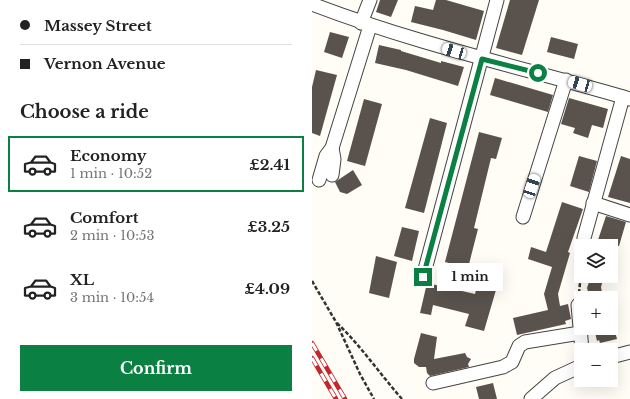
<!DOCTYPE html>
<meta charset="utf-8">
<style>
:root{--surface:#fff;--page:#f2f2f2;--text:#222;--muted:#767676;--line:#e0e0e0;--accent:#0b8043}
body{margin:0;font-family:"Libre Baskerville",serif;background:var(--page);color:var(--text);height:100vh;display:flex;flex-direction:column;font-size:15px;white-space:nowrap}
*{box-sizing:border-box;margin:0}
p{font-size:13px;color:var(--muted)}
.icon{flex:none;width:22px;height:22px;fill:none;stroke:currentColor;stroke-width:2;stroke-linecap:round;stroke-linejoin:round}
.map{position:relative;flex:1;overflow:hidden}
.panel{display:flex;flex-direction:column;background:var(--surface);width:312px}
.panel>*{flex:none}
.hud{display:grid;align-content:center;height:88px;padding:0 20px;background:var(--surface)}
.buttons{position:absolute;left:262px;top:239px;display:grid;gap:8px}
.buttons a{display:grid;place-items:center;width:44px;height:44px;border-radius:0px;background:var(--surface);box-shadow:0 4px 16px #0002;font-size:20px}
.end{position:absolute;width:18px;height:18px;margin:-9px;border:5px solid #0b8043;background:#fff;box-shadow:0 0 0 2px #fff}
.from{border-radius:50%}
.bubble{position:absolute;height:28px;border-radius:0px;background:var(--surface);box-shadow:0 4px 16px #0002;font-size:13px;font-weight:800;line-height:28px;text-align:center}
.car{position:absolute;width:12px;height:24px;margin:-12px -6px;border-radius:5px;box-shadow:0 0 3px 1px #0007;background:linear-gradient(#fff 24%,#345 0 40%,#fff 0 76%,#345 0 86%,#fff 0)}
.hud b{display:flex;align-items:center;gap:14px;height:38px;font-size:15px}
.hud b+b{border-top:1px solid var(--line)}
.hud i{width:10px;height:10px;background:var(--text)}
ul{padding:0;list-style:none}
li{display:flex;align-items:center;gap:12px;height:56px;margin:0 8px 6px;padding:0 12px;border:2px solid transparent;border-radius:0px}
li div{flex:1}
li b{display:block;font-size:15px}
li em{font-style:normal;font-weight:800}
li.active{border-color:var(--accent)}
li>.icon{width:36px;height:36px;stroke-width:1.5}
h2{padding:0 20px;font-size:18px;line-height:48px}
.primary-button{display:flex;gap:8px;margin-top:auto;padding:8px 20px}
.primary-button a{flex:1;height:46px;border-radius:0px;background:var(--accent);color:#fff;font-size:16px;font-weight:800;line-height:46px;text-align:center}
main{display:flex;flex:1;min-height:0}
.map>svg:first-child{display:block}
</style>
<main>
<section class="panel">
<div class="hud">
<b><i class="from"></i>Massey Street</b>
<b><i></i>Vernon Avenue</b>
</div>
<h2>Choose a ride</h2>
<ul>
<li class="active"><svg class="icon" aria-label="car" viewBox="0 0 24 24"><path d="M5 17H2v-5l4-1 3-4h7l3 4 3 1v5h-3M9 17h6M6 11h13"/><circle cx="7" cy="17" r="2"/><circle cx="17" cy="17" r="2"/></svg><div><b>Economy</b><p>1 min · 10:52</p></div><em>£2.41</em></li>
<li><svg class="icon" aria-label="car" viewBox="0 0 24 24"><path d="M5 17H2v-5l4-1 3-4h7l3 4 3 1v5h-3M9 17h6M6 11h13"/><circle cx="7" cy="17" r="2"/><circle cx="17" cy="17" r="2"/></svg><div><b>Comfort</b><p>2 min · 10:53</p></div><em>£3.25</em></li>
<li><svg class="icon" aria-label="car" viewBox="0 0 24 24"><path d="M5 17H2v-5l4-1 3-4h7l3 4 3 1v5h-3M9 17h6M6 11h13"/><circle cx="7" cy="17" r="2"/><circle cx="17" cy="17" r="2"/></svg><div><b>XL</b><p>3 min · 10:54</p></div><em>£4.09</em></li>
</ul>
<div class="primary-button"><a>Confirm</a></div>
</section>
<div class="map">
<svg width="318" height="399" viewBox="0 0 318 399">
<rect width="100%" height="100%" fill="#fffdf5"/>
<g fill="#5a524d">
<path d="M68 0H86L79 17 64 12Z"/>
<path d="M124 0H134L172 11 164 40 131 30 99 22 103 6 121 10Z"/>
<path d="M198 0H227L210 55 184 48Z"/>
<path d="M18 32 37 37 30 58 12 52Z"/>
<path d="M239 37 266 44 262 59 235 52Z"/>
<path d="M67 45 89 50V51L129 63V61L152 67 146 86 94 70 63 63Z"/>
<path d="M4 70 25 75 8 136 0 133V87Z"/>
<path d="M183 78 241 95 236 112 178 95Z"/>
<path d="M257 98 296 109 291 128 280 125 276 138 261 133 263 128 249 124Z"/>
<path d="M52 99 70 104 53 166 35 161Z"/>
<path d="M118 118 135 123 112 213 93 208Z"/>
<path d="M167 132 190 138 184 159 179 158 162 228 166 229 156 268 133 262Z"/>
<path d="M267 156 285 161 277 192 258 186Z"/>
<path d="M309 156 318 159V203L296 197Z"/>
<path d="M41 170 50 185 35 194 28 192 23 182Z"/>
<path d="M250 202 271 209 256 252 258 253 246 294 248 306 256 304 259 319 253 321 254 324 205 335 201 318 236 310 232 294 240 267 216 259 219 247 234 252Z"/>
<path d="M294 216 314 222 307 246H284Z"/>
<path d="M90 227 107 231 100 261 82 256Z"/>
<path d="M64 256 85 262 77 298 57 293Z"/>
<path d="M279 276H292L289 287 291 298H278L275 288Z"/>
<path d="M167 278 186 283 172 331 153 326 157 314 121 305 119 315 108 313 115 283 163 294Z"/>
<path d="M282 328H302L305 339 288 343 287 340 285 341Z"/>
<path d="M109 333 125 337 122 359 153 353 155 357 159 359 156 364 157 367 118 376 115 373 114 367H107L102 363V359Z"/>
<path d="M181 383 185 399H167L164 387Z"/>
</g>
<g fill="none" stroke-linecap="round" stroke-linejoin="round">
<g stroke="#444" stroke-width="15">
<g id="minor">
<path d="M0 4C104 44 212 68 318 99"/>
<path d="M49 23 58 0"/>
<path d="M20 175 22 159 20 148"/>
<path d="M7 180 14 156 20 148 58 26"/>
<path d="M281 203 318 215"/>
<path d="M211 217 254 80"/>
<path d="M272 238 311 97"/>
<path d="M111 277 185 0"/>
<path d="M266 305 270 350"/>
<path d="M299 357 318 352"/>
<path d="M121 383 191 367 200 362 207 346 213 342 268 333"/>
<path d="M219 399 243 378 269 366"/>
</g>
</g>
<g stroke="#333" stroke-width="2.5" stroke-dasharray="4 2" stroke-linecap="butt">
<path d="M0 281 24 322 48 374 62 399"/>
<path d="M267 293 269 273"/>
<path d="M25 323C49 346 68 374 90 399"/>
</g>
<use href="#minor" stroke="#fff" stroke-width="13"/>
<g stroke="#c4262e" stroke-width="4.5">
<g id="rail">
<path d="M0 343 33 399"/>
<path d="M0 358 24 399"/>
</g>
</g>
<use href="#rail" stroke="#fff" stroke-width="3" stroke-dasharray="9" stroke-linecap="butt"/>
</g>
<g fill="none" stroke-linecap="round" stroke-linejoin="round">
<path stroke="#0b8043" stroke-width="5" d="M111 277 170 59 226 73"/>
</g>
</svg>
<div class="buttons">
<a><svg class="icon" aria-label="layers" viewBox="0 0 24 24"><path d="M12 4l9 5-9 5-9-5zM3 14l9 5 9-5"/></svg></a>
<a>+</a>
<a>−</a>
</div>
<i class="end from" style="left:226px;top:73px"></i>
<i class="end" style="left:111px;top:277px"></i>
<div class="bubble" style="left:125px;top:263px;width:66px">1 min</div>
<i class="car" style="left:142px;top:51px;rotate:287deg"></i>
<i class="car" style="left:268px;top:84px;rotate:286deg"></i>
<i class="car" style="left:220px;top:186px;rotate:18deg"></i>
</div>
</main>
